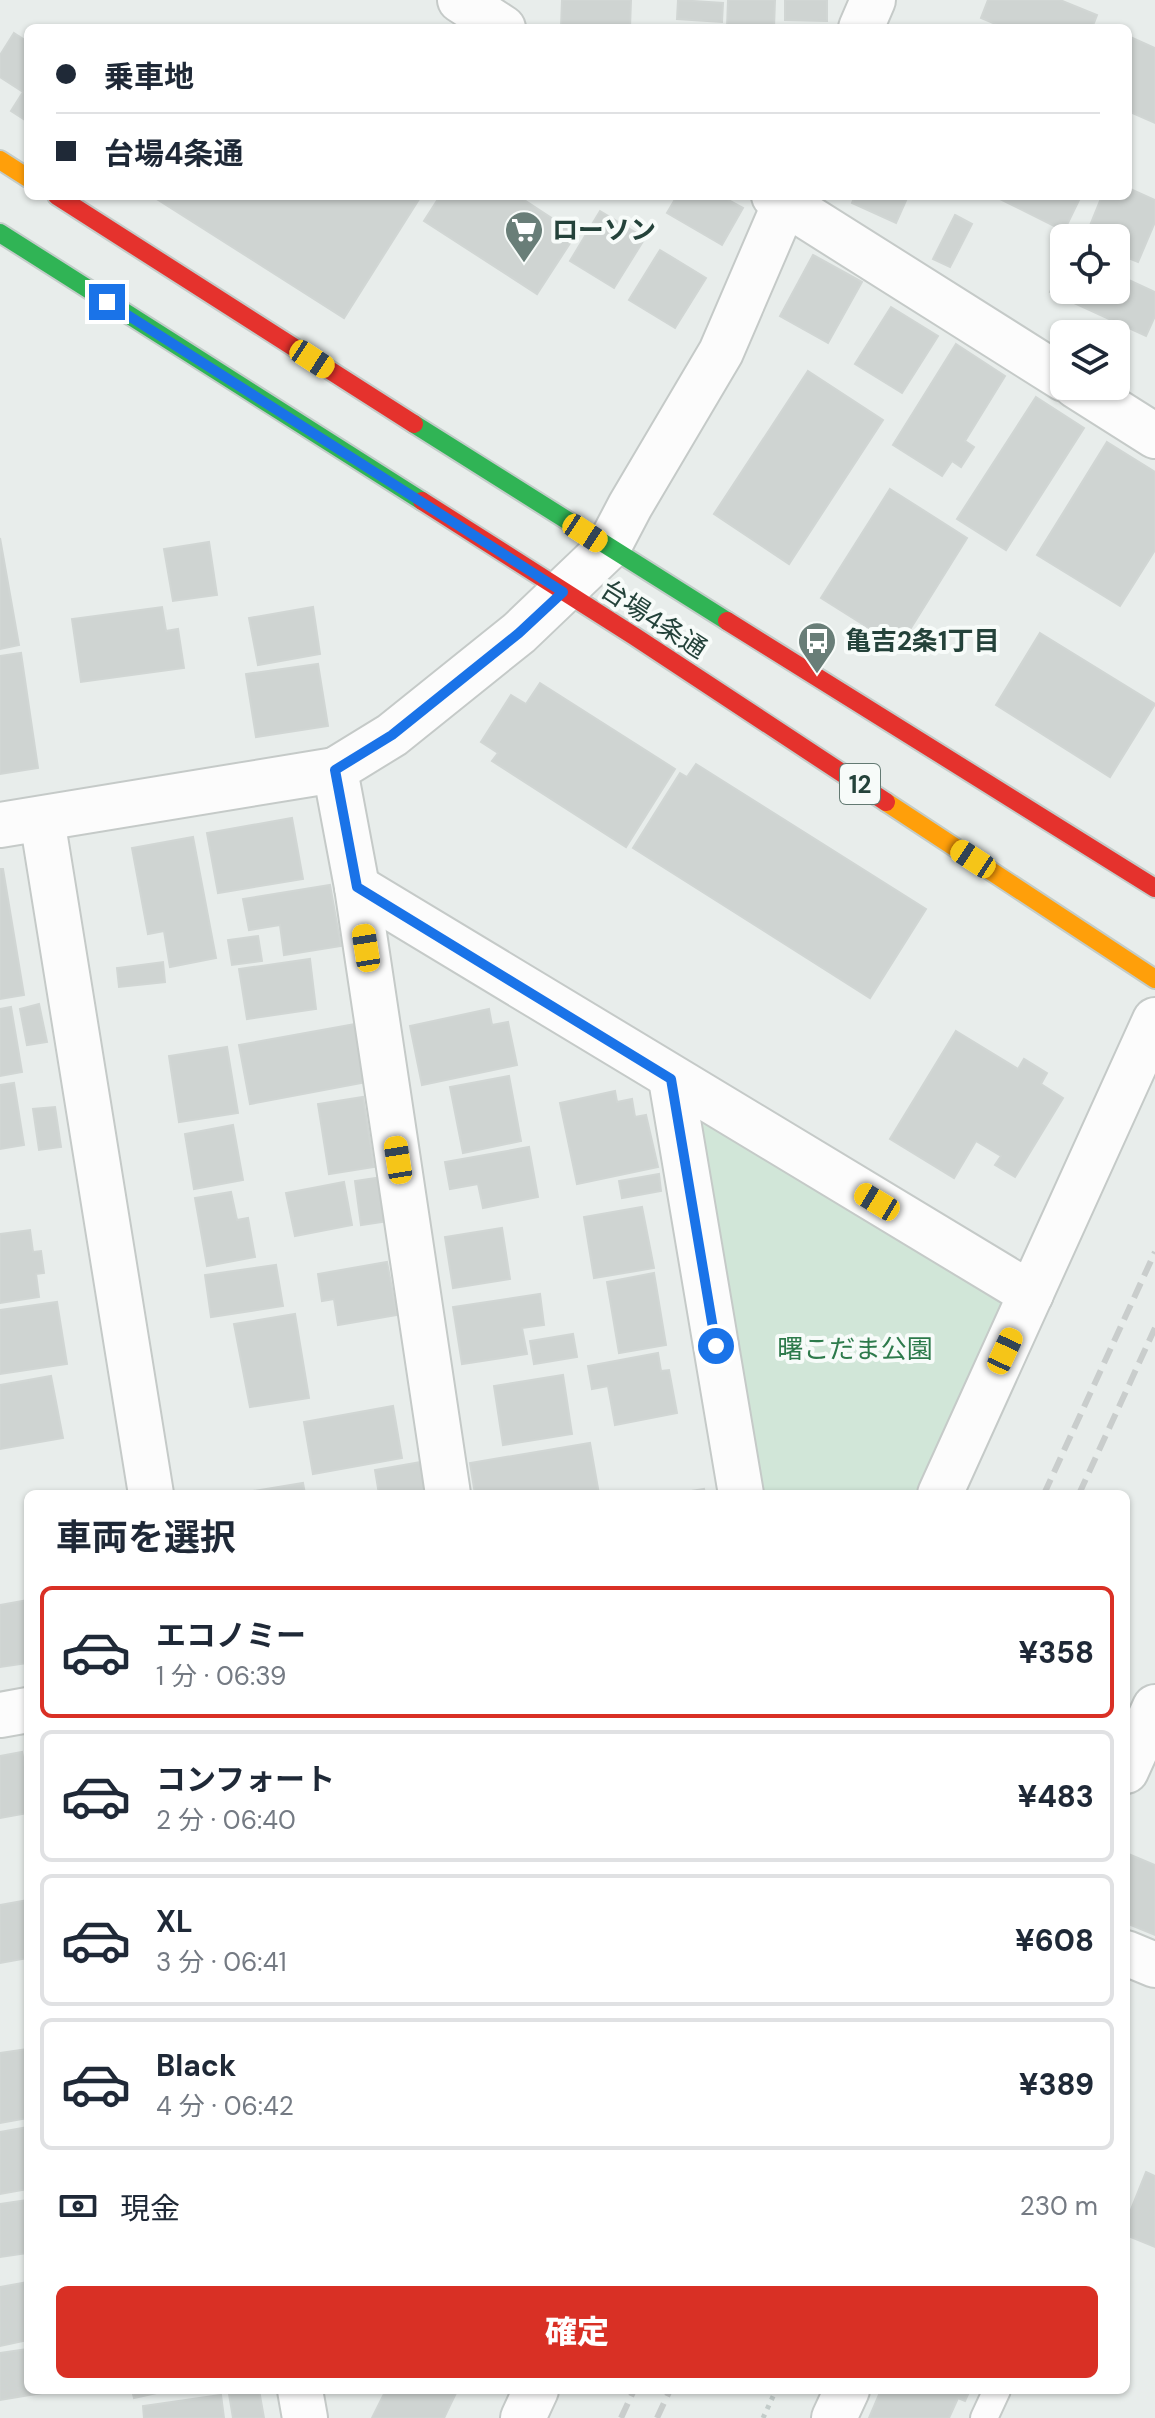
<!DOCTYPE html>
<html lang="ja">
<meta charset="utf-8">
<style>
:root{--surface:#fff;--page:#f6f6f7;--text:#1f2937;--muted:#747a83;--line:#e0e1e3;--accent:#d93025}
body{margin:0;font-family:"DM Sans","Noto Sans JP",sans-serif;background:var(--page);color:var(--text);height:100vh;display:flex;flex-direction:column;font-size:30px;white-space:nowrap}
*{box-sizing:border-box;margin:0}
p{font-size:26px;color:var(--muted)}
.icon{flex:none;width:44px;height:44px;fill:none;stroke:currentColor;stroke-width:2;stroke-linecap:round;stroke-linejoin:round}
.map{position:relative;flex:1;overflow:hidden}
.panel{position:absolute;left:24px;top:1490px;width:1106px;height:904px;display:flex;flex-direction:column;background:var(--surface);border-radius:12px;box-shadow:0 2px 6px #0004}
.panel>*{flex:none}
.banner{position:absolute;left:24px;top:24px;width:1108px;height:176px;border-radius:12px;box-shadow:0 2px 6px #0004;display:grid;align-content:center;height:176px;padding:0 32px;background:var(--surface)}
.buttons{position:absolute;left:1050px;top:224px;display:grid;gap:16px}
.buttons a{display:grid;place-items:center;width:80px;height:80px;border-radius:12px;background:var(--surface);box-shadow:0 2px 6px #0004;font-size:40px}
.end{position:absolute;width:36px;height:36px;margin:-18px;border:10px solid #1a73e8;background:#fff;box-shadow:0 0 0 4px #fff}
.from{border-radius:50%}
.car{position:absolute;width:24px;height:48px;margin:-24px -12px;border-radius:10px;box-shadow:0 0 6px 2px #0007;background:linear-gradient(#f5c518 24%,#345 0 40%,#f5c518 0 76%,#345 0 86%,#f5c518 0)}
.banner b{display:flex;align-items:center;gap:28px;height:76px;font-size:30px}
.banner b+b{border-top:2px solid var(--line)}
.banner i{width:20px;height:20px;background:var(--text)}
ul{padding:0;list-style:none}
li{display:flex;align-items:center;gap:24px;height:132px;margin:0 16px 12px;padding:0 16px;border:4px solid var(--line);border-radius:12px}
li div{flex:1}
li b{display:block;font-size:30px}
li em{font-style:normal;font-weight:800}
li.on{border-color:var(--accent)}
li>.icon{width:72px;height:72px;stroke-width:1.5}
h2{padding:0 32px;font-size:36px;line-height:96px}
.pay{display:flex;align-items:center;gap:20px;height:88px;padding:0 32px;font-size:30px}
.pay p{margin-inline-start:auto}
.action{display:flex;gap:16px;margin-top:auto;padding:16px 32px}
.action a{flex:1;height:92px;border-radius:12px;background:var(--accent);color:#fff;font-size:32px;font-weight:800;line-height:92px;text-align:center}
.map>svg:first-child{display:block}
</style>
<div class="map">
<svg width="1155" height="2418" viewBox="0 0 1155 2418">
<rect width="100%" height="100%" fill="#e8edeb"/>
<path fill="#d1e6d8" d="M671 1079 1031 1294 940 1494H741Z"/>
<g fill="#cfd4d2" stroke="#d1d6d4" stroke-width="2">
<path d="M562 0H631L630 28H561Z"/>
<path d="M678 0 723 3 722 22 677 19Z"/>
<path d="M728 0H775L774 28H727Z"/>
<path d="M785 0H827V21L785 20Z"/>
<path d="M988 0H1060L1097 15 1092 28H1005L981 18Z"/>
<path d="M14 33 28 42V122L11 111 23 92 0 77V55Z"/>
<path d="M1128 36 1155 48V123L1128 111Z"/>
<path d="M1128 188 1155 200V222L1138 262 1116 253V238H1110L1089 228 1102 196H1128Z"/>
<path d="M152 196H421L344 318Z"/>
<path d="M440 196H518L576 234 537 294 424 221Z"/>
<path d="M677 196H721L743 208 722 245 667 213Z"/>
<path d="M855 196H908L896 223 852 203Z"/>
<path d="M994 196H1081L1064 231Z"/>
<path d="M600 211 645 238 614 288 570 261Z"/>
<path d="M955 215 972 224 950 267 933 259Z"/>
<path d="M660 250 706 278 675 328 629 300Z"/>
<path d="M813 255 862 282 828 343 780 316Z"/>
<path d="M1064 261V290H1116V274L1155 292V316L1146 336 1050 292Z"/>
<path d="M891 307 938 336 902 393 855 364Z"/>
<path d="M956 344 1005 376 965 441 974 447 961 467 952 461 942 476 893 445Z"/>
<path d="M808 371 883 420 789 564 714 514Z"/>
<path d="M1036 397 1084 428 1006 550 957 519Z"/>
<path d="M1107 442 1155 472V550L1120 606 1037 555Z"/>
<path d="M890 489 967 538 899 647 821 598Z"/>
<path d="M0 538 19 645 0 649Z"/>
<path d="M209 542 217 595 173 601 164 549Z"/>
<path d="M162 607 166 631 178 629 184 668 81 682 72 619Z"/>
<path d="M313 607 320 654 258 665 249 618Z"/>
<path d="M1040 633 1155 704 1110 777 996 705Z"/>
<path d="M21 653 38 768 0 774V656Z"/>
<path d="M318 664 328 726 256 737 246 674Z"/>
<path d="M540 683 675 769 626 847 492 761 498 753 481 742 511 695 526 704Z"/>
<path d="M696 764 926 909 870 998 633 848 680 773 687 777Z"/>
<path d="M292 818 303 879 218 893 207 833Z"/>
<path d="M193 837 216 958 170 967 164 931 148 934 132 848Z"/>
<path d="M0 869H3L24 995 0 999Z"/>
<path d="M330 885 341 946 284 955 280 925 249 930 243 899Z"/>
<path d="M258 936 262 961 232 965 228 940Z"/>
<path d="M310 959 316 1009 247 1019 239 969Z"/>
<path d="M163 962 165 982 119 987 117 968Z"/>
<path d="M39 1004 47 1042 27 1045 20 1009Z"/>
<path d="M11 1007 22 1072 0 1076V1009Z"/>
<path d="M489 1009 492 1025 508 1022 517 1065 422 1085 410 1026Z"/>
<path d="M361 1023 372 1081 250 1104 239 1045Z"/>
<path d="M956 1031 1018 1069 1024 1059 1047 1073 1041 1084 1063 1098 1015 1177 995 1165 1001 1156 976 1141 954 1178 890 1139Z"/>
<path d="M227 1047 238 1113 179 1122 169 1056Z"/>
<path d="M509 1076 521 1141 463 1153 450 1087Z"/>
<path d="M14 1083 24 1145 0 1149V1085Z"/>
<path d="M615 1091 617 1102 632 1099 635 1117 646 1115 658 1167 577 1184 560 1103Z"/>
<path d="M363 1097 374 1167 329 1174 318 1104Z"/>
<path d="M55 1107 61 1147 39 1150 33 1109Z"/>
<path d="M233 1125 243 1180 194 1189 185 1134Z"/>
<path d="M529 1147 538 1197 483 1208 478 1184 450 1189 445 1162Z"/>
<path d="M659 1174 661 1191 622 1198 619 1181Z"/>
<path d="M383 1177 389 1221 361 1225 355 1181Z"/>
<path d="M344 1182 352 1225 295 1236 286 1193Z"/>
<path d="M231 1192 237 1220 248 1218 255 1257 207 1266 195 1198Z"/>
<path d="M642 1207 654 1268 594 1278 584 1217Z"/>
<path d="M502 1228 510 1279 453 1288 445 1237Z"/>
<path d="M30 1230 33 1252 41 1251 44 1273 36 1274 39 1297 0 1303V1234Z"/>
<path d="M387 1262 397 1315 338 1325 334 1299 322 1301 318 1274Z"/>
<path d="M276 1265 283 1306 211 1317 205 1275Z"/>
<path d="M654 1273 666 1345 619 1353 607 1282Z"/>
<path d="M540 1294 544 1325 522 1328 527 1354 462 1364 453 1307Z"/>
<path d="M57 1302 67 1364 0 1374V1310Z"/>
<path d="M295 1314 309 1398 250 1407 234 1324Z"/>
<path d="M573 1334 577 1357 534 1364 530 1341Z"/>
<path d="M658 1353 661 1371 669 1370 677 1413 615 1425 608 1386 592 1389 588 1366Z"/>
<path d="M563 1375 572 1434 503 1445 494 1386Z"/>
<path d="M51 1376 63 1438 0 1449V1385Z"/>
<path d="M393 1406 402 1458 313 1474 304 1422Z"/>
<path d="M590 1443 599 1494H475L470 1463Z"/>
<path d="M421 1462 427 1494H379L375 1470Z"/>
<path d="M303 1483 305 1494H235Z"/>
<path d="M704 1489 705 1494H673Z"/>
<path d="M28 1600V1663L0 1667V1605Z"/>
<path d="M22 1752 28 1783V1813L0 1818V1756Z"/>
<path d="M1126 1853 1155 1865V1935L1126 1923Z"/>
<path d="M28 1900V1958L0 1963V1905Z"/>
<path d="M28 2049V2118L0 2123V2053Z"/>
<path d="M28 2127V2189L0 2194V2132Z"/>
<path d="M1146 2172 1155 2176V2247L1126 2235V2222Z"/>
<path d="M28 2200V2253L0 2257V2204Z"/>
<path d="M28 2282V2340L0 2346V2287Z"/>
<path d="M28 2349V2390H60L0 2400V2353Z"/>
<path d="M132 2390H170L134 2398Z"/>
<path d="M259 2390 264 2418H233L229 2394Z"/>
<path d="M386 2390H449L456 2393 444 2418H372Z"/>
<path d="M881 2390H970L965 2401 958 2398 949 2418H869Z"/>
<path d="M221 2395 224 2418H144L143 2406Z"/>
</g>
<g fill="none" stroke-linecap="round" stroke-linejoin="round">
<g stroke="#c5cac8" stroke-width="30">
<path id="lane" d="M984 2418 997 2390"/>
</g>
<g stroke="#c5cac8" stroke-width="48">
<g id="street">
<path d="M460 0 503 28"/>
<path d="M861 28 873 0"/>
<path d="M774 196 1064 379"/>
<path d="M1076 386 1155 436"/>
<path d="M42 819 151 1494"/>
<path d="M0 825 335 770"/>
<path d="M357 887 1031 1294"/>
<path d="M671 1079 741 1494"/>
<path d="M448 1494 357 887 335 770 392 735 519 633 608 548 630 506 721 352 788 196"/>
<path d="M940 1494 1155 1020"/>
<path d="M0 1715 28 1710"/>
<path d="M1126 1771 1155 1707"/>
<path d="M1126 1953 1155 1965"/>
<path d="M300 2390 305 2418"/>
<path d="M523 2418 536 2390"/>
<path d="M834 2418 847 2390"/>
</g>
</g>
<g stroke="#c3ccc9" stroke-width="22">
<g id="fast">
<path d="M0 233 422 501"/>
<path d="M414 424 727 621"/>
</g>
</g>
<g stroke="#c3ccc9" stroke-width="22">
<g id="slow">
<path d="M0 160 28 178"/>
<path d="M886 802 1155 979"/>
</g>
</g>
<g stroke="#c3ccc9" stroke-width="22">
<g id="jam">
<path d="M57 196 414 424"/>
<path d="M422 501 634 636 886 802"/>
<path d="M727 621 1155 888"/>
</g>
</g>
<path stroke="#c3ccca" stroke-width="5" stroke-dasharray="4 6" stroke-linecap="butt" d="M763 2418 776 2390"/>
<use href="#lane" stroke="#fcfcfc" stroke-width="26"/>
<use href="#street" stroke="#fcfcfc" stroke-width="44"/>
<use href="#fast" stroke="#30b455" stroke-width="18"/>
<use href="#slow" stroke="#ff9f0a" stroke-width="18"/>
<use href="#jam" stroke="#e5322d" stroke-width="18"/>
<g stroke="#c9cdcc" stroke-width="6" stroke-dasharray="16 8" stroke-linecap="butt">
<path d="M1044 1494 1155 1252"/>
<path d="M1079 1494 1155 1328"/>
<path d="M621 2418 634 2390"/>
<path d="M657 2418 670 2390"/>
</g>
</g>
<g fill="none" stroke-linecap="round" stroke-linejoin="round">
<path stroke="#1a73e8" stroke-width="10" d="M107 302 563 592 519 633 392 735 335 770 357 887 671 1079 716 1346"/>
</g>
<defs>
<g id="supermarket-pin" transform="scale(2)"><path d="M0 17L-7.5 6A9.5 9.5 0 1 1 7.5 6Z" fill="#697e78" stroke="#f7fbf9"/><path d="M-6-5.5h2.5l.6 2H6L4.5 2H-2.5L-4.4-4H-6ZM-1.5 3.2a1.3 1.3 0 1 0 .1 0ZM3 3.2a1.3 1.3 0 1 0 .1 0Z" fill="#fff"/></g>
<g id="bus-pin" transform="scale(2)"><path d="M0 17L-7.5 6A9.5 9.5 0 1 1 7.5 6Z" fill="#697e78" stroke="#f7fbf9"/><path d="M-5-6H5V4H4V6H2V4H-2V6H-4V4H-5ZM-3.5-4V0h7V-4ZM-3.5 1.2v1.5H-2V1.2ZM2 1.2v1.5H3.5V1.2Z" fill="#fff"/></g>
</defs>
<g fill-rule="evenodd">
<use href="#supermarket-pin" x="524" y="230"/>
<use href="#bus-pin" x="817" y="641"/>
</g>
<g text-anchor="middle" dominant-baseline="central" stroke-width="8" stroke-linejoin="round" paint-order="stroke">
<rect fill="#f7fbf9" stroke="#637a73" stroke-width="2" x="840" y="764" width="40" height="40" rx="6"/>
<g font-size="24" font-weight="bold" fill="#24423a">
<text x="860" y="784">12</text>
</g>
<g font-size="26" font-weight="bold" fill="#24423a" stroke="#f7fbf9" text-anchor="start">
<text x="552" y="230">ローソン</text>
<text x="845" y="641">亀吉2条1丁目</text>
</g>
<g font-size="26" fill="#24423a" stroke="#f7fbf9">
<text transform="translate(654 619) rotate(33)">台場4条通</text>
</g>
<g font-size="26" fill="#2d7a4b" stroke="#f7fbf9">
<text x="855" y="1349">曙こだま公園</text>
</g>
</g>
</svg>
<div class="buttons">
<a><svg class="icon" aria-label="locate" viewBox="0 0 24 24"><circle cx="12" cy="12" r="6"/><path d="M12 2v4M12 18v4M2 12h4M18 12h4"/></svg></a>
<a><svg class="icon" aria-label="layers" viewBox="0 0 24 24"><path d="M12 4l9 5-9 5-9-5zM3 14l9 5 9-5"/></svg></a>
</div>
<i class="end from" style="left:716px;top:1346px"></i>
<i class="end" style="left:107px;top:302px"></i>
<i class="car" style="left:312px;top:359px;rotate:123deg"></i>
<i class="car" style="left:585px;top:533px;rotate:123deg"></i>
<i class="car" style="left:973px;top:859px;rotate:303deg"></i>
<i class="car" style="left:366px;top:948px;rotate:351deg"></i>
<i class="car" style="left:398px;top:1160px;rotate:351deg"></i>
<i class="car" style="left:877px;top:1202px;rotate:301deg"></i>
<i class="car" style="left:1005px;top:1351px;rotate:25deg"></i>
<div class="banner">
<b><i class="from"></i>乗車地</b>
<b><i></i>台場4条通</b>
</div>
<section class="panel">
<h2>車両を選択</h2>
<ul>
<li class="on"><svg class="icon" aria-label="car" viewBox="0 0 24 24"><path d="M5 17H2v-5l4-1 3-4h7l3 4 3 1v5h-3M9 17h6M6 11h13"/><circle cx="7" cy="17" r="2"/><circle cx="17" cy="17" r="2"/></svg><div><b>エコノミー</b><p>1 分 · 06:39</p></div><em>¥358</em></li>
<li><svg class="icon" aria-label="car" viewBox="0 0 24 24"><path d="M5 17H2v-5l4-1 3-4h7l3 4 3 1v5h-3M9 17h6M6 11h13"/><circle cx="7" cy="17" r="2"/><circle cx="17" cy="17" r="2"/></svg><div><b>コンフォート</b><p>2 分 · 06:40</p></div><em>¥483</em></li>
<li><svg class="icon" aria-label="car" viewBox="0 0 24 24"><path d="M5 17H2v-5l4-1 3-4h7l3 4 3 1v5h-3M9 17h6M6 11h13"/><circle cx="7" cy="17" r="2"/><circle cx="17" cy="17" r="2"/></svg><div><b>XL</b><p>3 分 · 06:41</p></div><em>¥608</em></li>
<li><svg class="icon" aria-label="car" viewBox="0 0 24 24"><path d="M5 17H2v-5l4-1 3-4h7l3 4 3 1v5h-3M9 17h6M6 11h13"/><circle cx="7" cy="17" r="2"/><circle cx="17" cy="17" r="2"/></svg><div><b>Black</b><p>4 分 · 06:42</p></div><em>¥389</em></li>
</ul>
<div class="pay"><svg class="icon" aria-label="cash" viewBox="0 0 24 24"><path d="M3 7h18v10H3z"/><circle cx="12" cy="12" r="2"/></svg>現金<p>230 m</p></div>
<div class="action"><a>確定</a></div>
</section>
</div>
